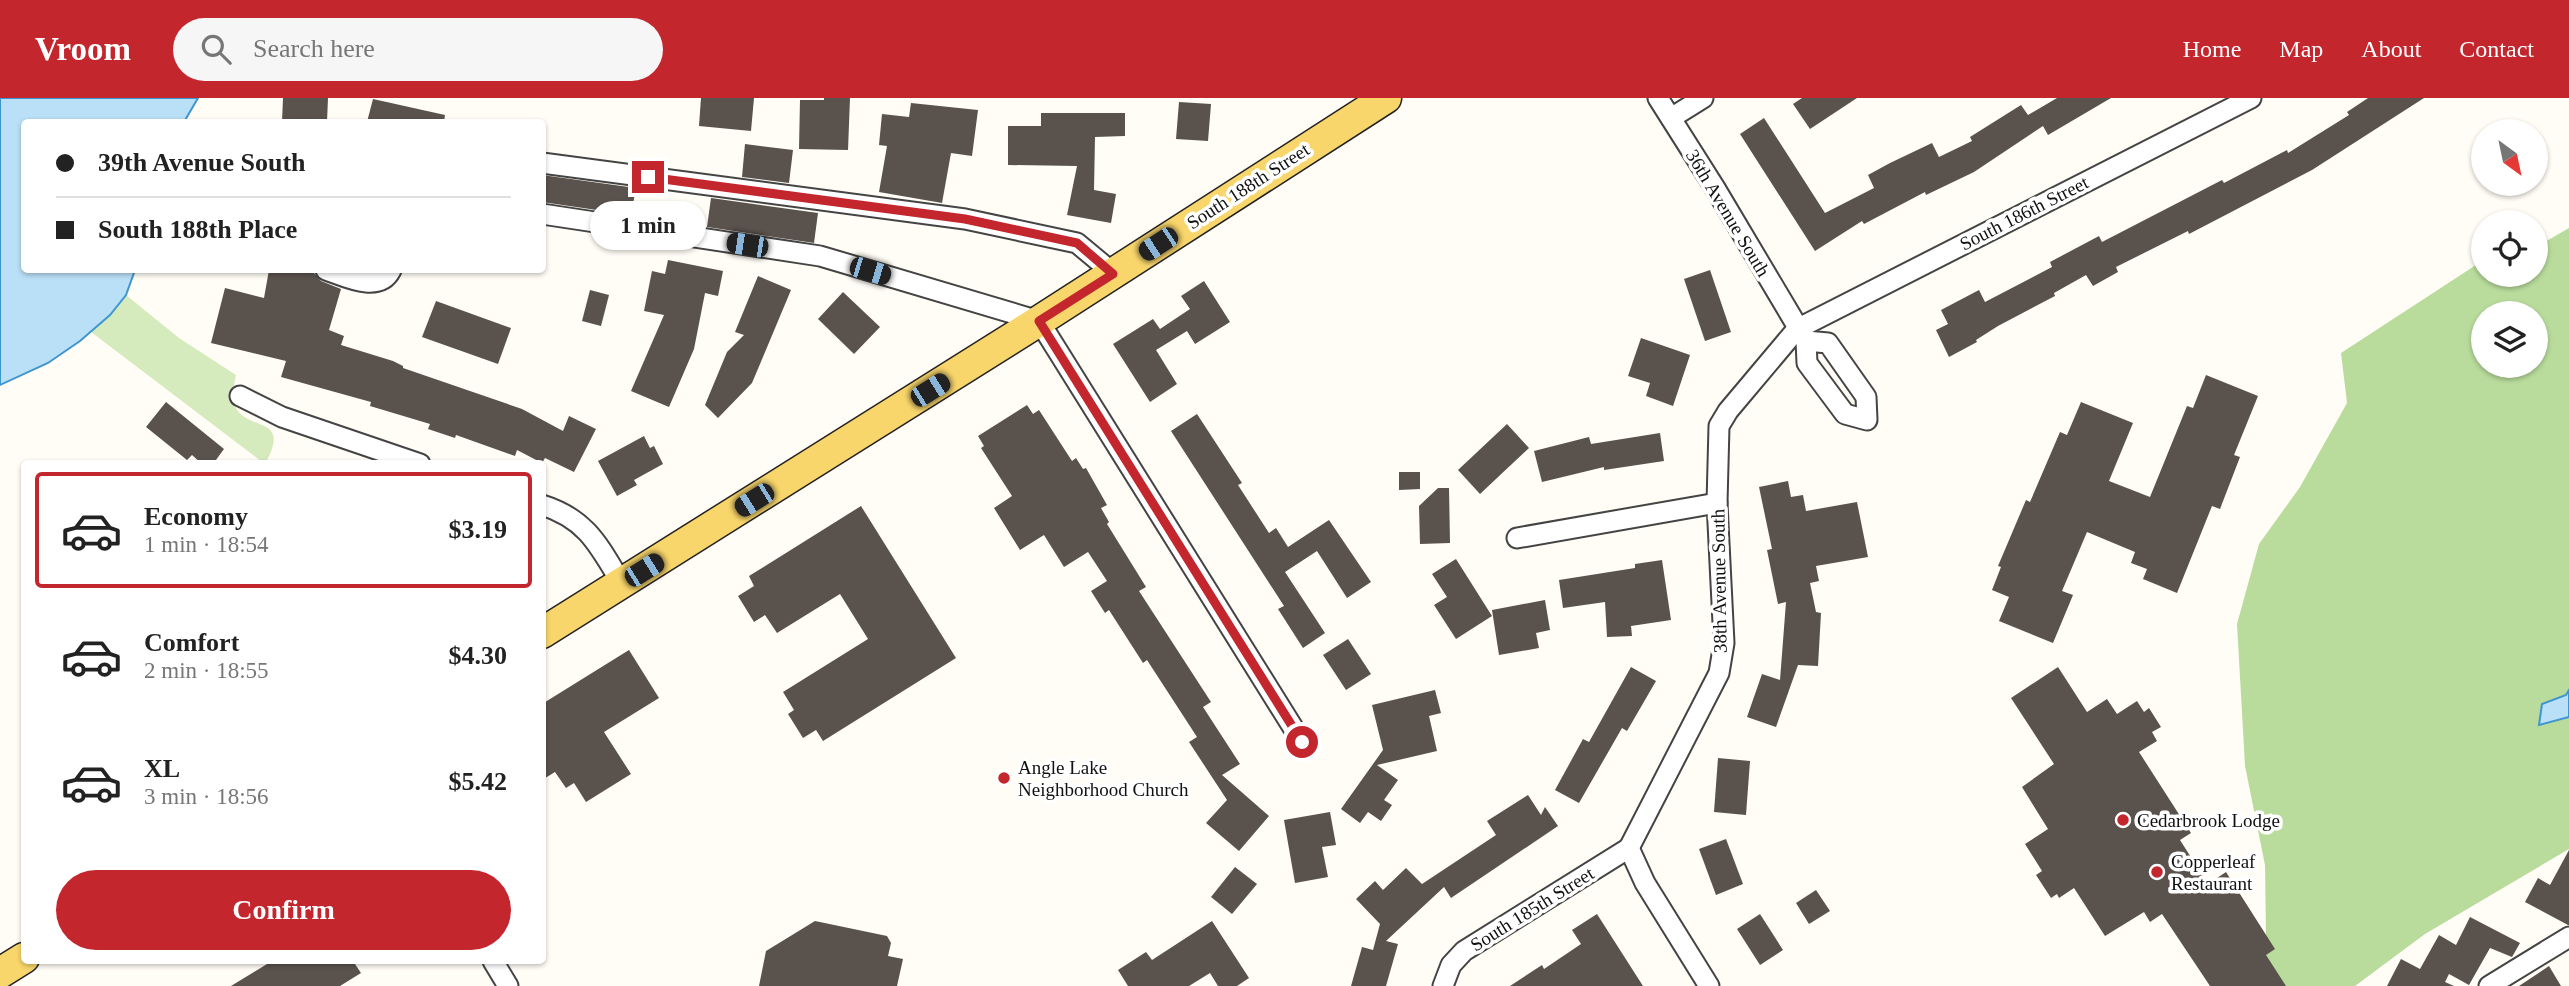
<!DOCTYPE html>
<meta charset="utf-8">
<style>
:root{--surface:#fff;--page:#f6f6f6;--text:#222;--muted:#767676;--line:#e0e0e0;--accent:#c4262e}
body{margin:0;font-family:Georgia,serif;background:var(--page);color:var(--text);height:100vh;display:flex;flex-direction:column;font-size:26px;white-space:nowrap}
*{box-sizing:border-box;margin:0}
p{font-size:23px;color:var(--muted)}
.icon{flex:none;width:38px;height:38px;fill:none;stroke:currentColor;stroke-width:2;stroke-linecap:round;stroke-linejoin:round}
.map{position:relative;flex:1;overflow:hidden}
.side{position:absolute;left:21px;top:362px;width:525px;height:504px;display:flex;flex-direction:column;background:var(--surface);border-radius:7px;box-shadow:0 2px 5px #0004}
.side>*{flex:none}
.top-card{position:absolute;left:21px;top:21px;width:525px;height:154px;border-radius:7px;box-shadow:0 2px 5px #0004;display:grid;align-content:center;height:154px;padding:0 35px;background:var(--surface)}
.needle{width:46px;rotate:147deg}
.buttons{position:absolute;left:2471px;top:21px;display:grid;gap:14px}
.buttons a{display:grid;place-items:center;width:77px;height:77px;border-radius:50%;background:var(--surface);box-shadow:0 2px 5px #0004;font-size:35px}
.end{position:absolute;width:32px;height:32px;margin:-16px;border:9px solid #c4262e;background:#fff;box-shadow:0 0 0 4px #fff}
.from{border-radius:50%}
.bubble{position:absolute;height:49px;border-radius:24px;background:var(--surface);box-shadow:0 2px 5px #0004;font-size:23px;font-weight:700;line-height:49px;text-align:center}
.car{position:absolute;width:21px;height:42px;margin:-21px -10px;border-radius:9px;box-shadow:0 0 5px 2px #0007;background:linear-gradient(#222 24%,#8ab4d8 0 40%,#222 0 76%,#8ab4d8 0 86%,#222 0)}
.top-card b{display:flex;align-items:center;gap:24px;height:66px;font-size:26px}
.top-card b+b{border-top:2px solid var(--line)}
.top-card i{width:18px;height:18px;background:var(--text)}
ul{padding:12px 0 0;list-style:none}
li{display:flex;align-items:center;gap:21px;height:116px;margin:0 14px 10px;padding:0 21px;border:4px solid transparent;border-radius:7px}
li div{flex:1}
li b{display:block;font-size:26px}
li em{font-style:normal;font-weight:700}
li.active{border-color:var(--accent)}
li>.icon{width:63px;height:63px;stroke-width:1.5}
.action{display:flex;gap:14px;margin-top:auto;padding:14px 35px}
.action a{flex:1;height:80px;border-radius:42px;background:var(--accent);color:#fff;font-size:28px;font-weight:700;line-height:80px;text-align:center}
header{display:flex;align-items:center;gap:42px;box-sizing:border-box;height:98px;padding:0 35px;background:var(--accent);color:#fff}
header strong{font-size:33px}
nav{display:flex;gap:38px;margin-inline-start:auto;font-size:24px}
.search{width:490px;height:63px;background:var(--page);display:flex;align-items:center;gap:18px;box-sizing:border-box;padding:0 24px;border-radius:38px;color:var(--muted);font-size:26px}
.map>svg:first-child{display:block}
</style>
<header>
<strong>Vroom</strong>
<div class="search"><svg class="icon" aria-label="search" viewBox="0 0 24 24"><circle cx="10" cy="10" r="6"/><path d="M15 15l6 6"/></svg>Search here</div>
<nav><a>Home</a><a>Map</a><a>About</a><a>Contact</a></nav>
</header>
<div class="map">
<svg width="2569" height="888" viewBox="0 0 2569 888">
<rect width="100%" height="100%" fill="#fffdf5"/>
<path fill="#d5ebbd" d="M126 197 179 240 236 277C234 288 230 299 236 310 249 334 292 317 265 366L91 234 110 217Z"/>
<path fill="#b9dc9c" fill-rule="evenodd" d="M2569 130V592L2567 597 2542 606 2562 622 2569 619V751L2425 836 2355 888H2252L2266 837 2265 767 2245 668 2237 526 2259 446 2300 389 2347 305 2341 255 2479 165 2483 164V177H2536V149ZM2483 215H2536V268H2483Z"/>
<g fill="#b9e0f7" stroke="#3f96cf" stroke-width="2">
<path d="M0 0H198L184 24H24V172H135L126 197 110 217 80 243 48 265 0 287Z"/>
<path d="M2569 592V619L2539 627 2542 606 2566 597Z"/>
</g>
<g fill="#5a524d">
<path d="M283 0H328L327 24H282Z"/>
<path d="M701 0H754L751 33 699 28Z"/>
<path d="M824 0H850L848 52 799 51 800 2H824Z"/>
<path d="M1802 0H1857L1810 31 1793 6Z"/>
<path d="M2057 0H2111L2048 37 2043 28 1974 74 1926 97 1925 94 1864 126 1862 123 1815 153 1740 36 1764 20 1825 115 1874 90 1868 77 1890 65 1932 45 1939 59 1972 43 1970 39 2021 7 2028 17Z"/>
<path d="M2368 0H2424L2312 72 2189 136 2188 133 2116 169 2118 174 2093 188 2086 177 2054 195 2055 198 1998 228 1976 242 1977 244 1949 259 1936 232 1948 226 1941 212 1979 192 1985 204 2052 169 2050 164 2099 138 2102 144 2222 82 2224 85 2287 52 2288 55 2349 17 2347 14Z"/>
<path d="M373 1 445 17 444 24H367Z"/>
<path d="M1179 4 1211 6 1208 43 1176 41Z"/>
<path d="M911 5 978 12 972 58 951 55 942 105 879 94 887 48 879 47 882 16 909 19Z"/>
<path d="M1041 15H1125V38L1095 39 1094 92 1116 96 1111 125 1067 117 1077 68 1008 67V28H1041Z"/>
<path d="M745 46 793 52 789 85 742 79Z"/>
<path d="M542 77 636 90 631 117 542 104Z"/>
<path d="M711 100 818 115 814 145 707 129Z"/>
<path d="M668 162 723 173 718 198 705 195 694 251 669 309 631 293 664 217 644 213 652 173 665 176Z"/>
<path d="M269 172H297L314 175 321 183 341 191 329 232 344 238 341 247 393 263 403 268V270L522 311 563 333 569 318 596 331 574 374 545 360 542 365 517 352 515 358 456 337 455 340 428 331 430 326 370 308 371 304 281 279 286 263 211 245 225 190 264 200Z"/>
<path d="M1710 172 1731 234 1705 243 1684 181Z"/>
<path d="M758 178 791 192 752 285 718 320 705 307 727 254 744 237 735 234Z"/>
<path d="M1204 183 1230 224 1195 246 1187 233 1156 252 1177 286 1150 304 1113 246 1153 221 1160 231 1190 211 1181 198Z"/>
<path d="M590 192 609 197 601 228 582 223Z"/>
<path d="M843 194 880 229 854 256 818 221Z"/>
<path d="M436 203 511 230 498 266 422 239Z"/>
<path d="M1641 240 1690 257 1673 308 1646 298 1650 285 1628 278Z"/>
<path d="M2206 277 2258 298 2234 357 2240 359 2220 411 2212 408 2177 495 2143 481 2147 471 2131 465 2135 454 2087 434 2062 493 2073 497 2053 545 1999 523 2009 499 1992 492 2001 469 1998 468 2026 402 2030 404 2060 334 2067 337 2081 304 2133 325 2109 383 2150 399 2187 308 2193 310Z"/>
<path d="M166 304 224 351 213 366H202L192 357 187 362 146 329Z"/>
<path d="M1027 307 1033 316 1039 312 1072 363 1076 360 1083 371 1086 370 1107 407 1101 410 1109 424 1107 426 1146 489 1139 493 1211 604 1203 609 1240 666 1222 677 1269 718 1239 753 1206 725 1227 702 1189 644 1197 639 1147 562 1143 565 1109 512 1105 515 1091 493 1107 483 1088 454 1064 469 1044 437 1020 452 994 410 1012 398 981 350 984 348 978 338Z"/>
<path d="M1197 316 1242 385 1238 387 1269 435 1276 430 1288 449 1329 422 1371 484 1347 500 1317 453 1285 474 1325 535 1303 550 1278 511 1284 508 1171 333Z"/>
<path d="M1507 326 1529 350 1480 396 1458 372Z"/>
<path d="M1660 335 1664 363 1604 372V369L1542 384 1534 353 1589 339 1591 346Z"/>
<path d="M644 338 650 350 654 348 663 366 634 382 637 387 617 398 598 363Z"/>
<path d="M1399 374H1420V391L1399 392Z"/>
<path d="M1788 383 1791 399 1803 397 1806 413 1857 404 1868 459 1816 468 1819 483 1810 485 1816 514 1821 515 1818 568 1798 567 1776 629 1747 619 1762 576 1780 582 1786 504 1778 506 1767 452 1772 451 1759 389Z"/>
<path d="M1438 390H1449L1450 445 1420 446 1419 408Z"/>
<path d="M861 408 956 560 823 643 816 632 803 640 788 616 794 612 783 594 868 541 840 496 777 535 765 517 754 524 738 498 754 488 749 478Z"/>
<path d="M1456 461 1492 518 1456 541 1434 507 1447 499 1432 476Z"/>
<path d="M1662 462 1671 522 1631 528 1632 538 1607 539 1605 504 1563 510 1559 482 1635 470V466Z"/>
<path d="M1545 502 1550 532 1536 535 1539 550 1499 557 1492 512Z"/>
<path d="M1348 541 1371 576 1346 592 1323 557Z"/>
<path d="M629 552 659 600 604 634 631 676 586 704 574 685 566 690 555 674 542 682V606Z"/>
<path d="M1631 569 1656 583 1627 633 1622 630 1579 705 1555 692 1583 641 1589 644Z"/>
<path d="M2058 569 2087 614 2107 601 2117 616 2137 603 2144 614 2149 610 2161 629 2152 634 2157 643 2139 654 2191 735 2180 742 2208 786 2226 774 2275 851 2266 857 2286 888H2210L2162 816 2150 824 2144 814 2105 838 2074 790 2059 800 2057 796 2051 800 2036 777 2042 773 2025 746 2048 731 2022 689 2054 666 2011 600Z"/>
<path d="M1435 592 1441 615 1429 618 1437 653 1377 667 1398 682 1384 702 1392 707 1381 723 1368 714 1360 725 1341 711 1383 652 1372 607Z"/>
<path d="M1718 660 1750 663 1746 717 1714 714Z"/>
<path d="M1528 697 1541 717 1545 709 1558 728 1451 800 1444 789 1386 843 1398 846 1386 888H1351L1362 849 1373 852 1380 826 1356 801 1375 783 1383 792 1406 770 1422 786 1496 737 1487 723Z"/>
<path d="M1330 714 1336 747 1322 749 1328 779 1295 785 1284 722Z"/>
<path d="M1726 741 1743 786 1716 797 1699 751Z"/>
<path d="M2569 752V827H2568L2525 804 2538 780 2550 787Z"/>
<path d="M1235 769 1257 786 1232 816 1211 799Z"/>
<path d="M1816 792 1830 813 1809 826 1796 805Z"/>
<path d="M1597 816 1643 888H1510L1542 867 1544 871 1581 846 1572 832Z"/>
<path d="M1760 816 1783 852 1760 867 1737 831Z"/>
<path d="M2470 819 2520 845 2512 859 2490 850 2469 887 2449 876 2445 884 2454 888H2387L2401 861 2420 871 2439 837 2456 847Z"/>
<path d="M815 823 887 838 891 845 888 858 903 861 897 888H759L766 853Z"/>
<path d="M1212 823 1249 880 1237 888H1218L1210 875 1189 888H1128L1118 872 1146 854 1152 862Z"/>
<path d="M272 863H353L361 875 340 888H231Z"/>
<path d="M2549 868 2561 888H2519Z"/>
</g>
<g fill="none" stroke-linecap="round" stroke-linejoin="round">
<g stroke="#444" stroke-width="23">
<g id="street">
<path d="M1658 0 1715 90 1806 243"/>
<path d="M1671 20 1703 0"/>
<path d="M542 65 965 121 1077 145 1113 175"/>
<path d="M542 116 820 158 1039 223 1302 644"/>
<path d="M326 172C344 178 379 196 391 172"/>
<path d="M1806 243 1828 245 1866 299 1867 322 1845 316 1807 265Z"/>
<path d="M240 298 282 319 420 366"/>
<path d="M542 407C587 421 599 448 622 486"/>
<path d="M1517 440 1717 405"/>
<path d="M1629 750 1719 575 1724 545 1717 405 1719 328 1728 313 1797 231 2251 0"/>
<path d="M1629 750 1645 785 1709 888"/>
<path d="M493 863 508 888"/>
<path d="M1443 888 1451 867 1464 853 1629 750"/>
<path d="M2489 888 2569 839"/>
</g>
</g>
<g stroke="#222" stroke-width="33">
<g id="primary">
<path d="M542 535 1039 223 1386 0"/>
<path d="M0 875 24 860"/>
</g>
</g>
<use href="#street" stroke="#fff" stroke-width="19"/>
<use href="#primary" stroke="#f9d66b" stroke-width="30"/>
</g>
<g fill="none" stroke-linecap="round" stroke-linejoin="round">
<path stroke="#c4262e" stroke-width="9" d="M648 79 965 121 1077 145 1113 176 1039 223 1302 644"/>
</g>
<g fill="#c4262e" stroke="#fff" stroke-width="2.5">
<circle cx="1004" cy="680" r="7"/>
<circle cx="2123" cy="722" r="7"/>
<circle cx="2157" cy="774" r="7"/>
</g>
<g text-anchor="middle" dominant-baseline="central" stroke-width="7" stroke-linejoin="round" paint-order="stroke">
<g font-size="19" fill="#111" stroke="#fff">
<text transform="translate(1248 88) rotate(-33)">South 188th Street</text>
<text transform="translate(1728 115) rotate(59)">36th Avenue South</text>
<text transform="translate(2024 115) rotate(-27)">South 186th Street</text>
<text transform="translate(1719 483) rotate(-91)">38th Avenue South</text>
<text transform="translate(1532 811) rotate(-32)">South 185th Street</text>
</g>
<g font-size="19" fill="#111" stroke="#fff" text-anchor="start">
<text x="1018" y="669">Angle Lake<tspan x="1018" dy="22">Neighborhood Church</tspan></text>
<text x="2137" y="722">Cedarbrook Lodge</text>
<text x="2171" y="763">Copperleaf<tspan x="2171" dy="22">Restaurant</tspan></text>
</g>
</g>
</svg>
<div class="buttons">
<a><svg class="needle" viewBox="-14 -14 28 28"><path d="M0-13l5 13h-10z" fill="#e53935"/><path d="M0 13l5-13h-10z" fill="#767676"/></svg></a>
<a><svg class="icon" aria-label="locate" viewBox="0 0 24 24"><circle cx="12" cy="12" r="6"/><path d="M12 2v4M12 18v4M2 12h4M18 12h4"/></svg></a>
<a><svg class="icon" aria-label="layers" viewBox="0 0 24 24"><path d="M12 4l9 5-9 5-9-5zM3 14l9 5 9-5"/></svg></a>
</div>
<i class="end from" style="left:1302px;top:644px"></i>
<i class="end" style="left:648px;top:79px"></i>
<div class="bubble" style="left:590px;top:103px;width:116px">1 min</div>
<i class="car" style="left:1158px;top:146px;rotate:237deg"></i>
<i class="car" style="left:747px;top:147px;rotate:279deg"></i>
<i class="car" style="left:870px;top:173px;rotate:107deg"></i>
<i class="car" style="left:930px;top:292px;rotate:58deg"></i>
<i class="car" style="left:754px;top:402px;rotate:238deg"></i>
<i class="car" style="left:644px;top:472px;rotate:58deg"></i>
<div class="top-card">
<b><i class="from"></i>39th Avenue South</b>
<b><i></i>South 188th Place</b>
</div>
<section class="side">
<ul>
<li class="active"><svg class="icon" aria-label="car" viewBox="0 0 24 24"><path d="M5 17H2v-5l4-1 3-4h7l3 4 3 1v5h-3M9 17h6M6 11h13"/><circle cx="7" cy="17" r="2"/><circle cx="17" cy="17" r="2"/></svg><div><b>Economy</b><p>1 min · 18:54</p></div><em>$3.19</em></li>
<li><svg class="icon" aria-label="car" viewBox="0 0 24 24"><path d="M5 17H2v-5l4-1 3-4h7l3 4 3 1v5h-3M9 17h6M6 11h13"/><circle cx="7" cy="17" r="2"/><circle cx="17" cy="17" r="2"/></svg><div><b>Comfort</b><p>2 min · 18:55</p></div><em>$4.30</em></li>
<li><svg class="icon" aria-label="car" viewBox="0 0 24 24"><path d="M5 17H2v-5l4-1 3-4h7l3 4 3 1v5h-3M9 17h6M6 11h13"/><circle cx="7" cy="17" r="2"/><circle cx="17" cy="17" r="2"/></svg><div><b>XL</b><p>3 min · 18:56</p></div><em>$5.42</em></li>
</ul>
<div class="action"><a>Confirm</a></div>
</section>
</div>
